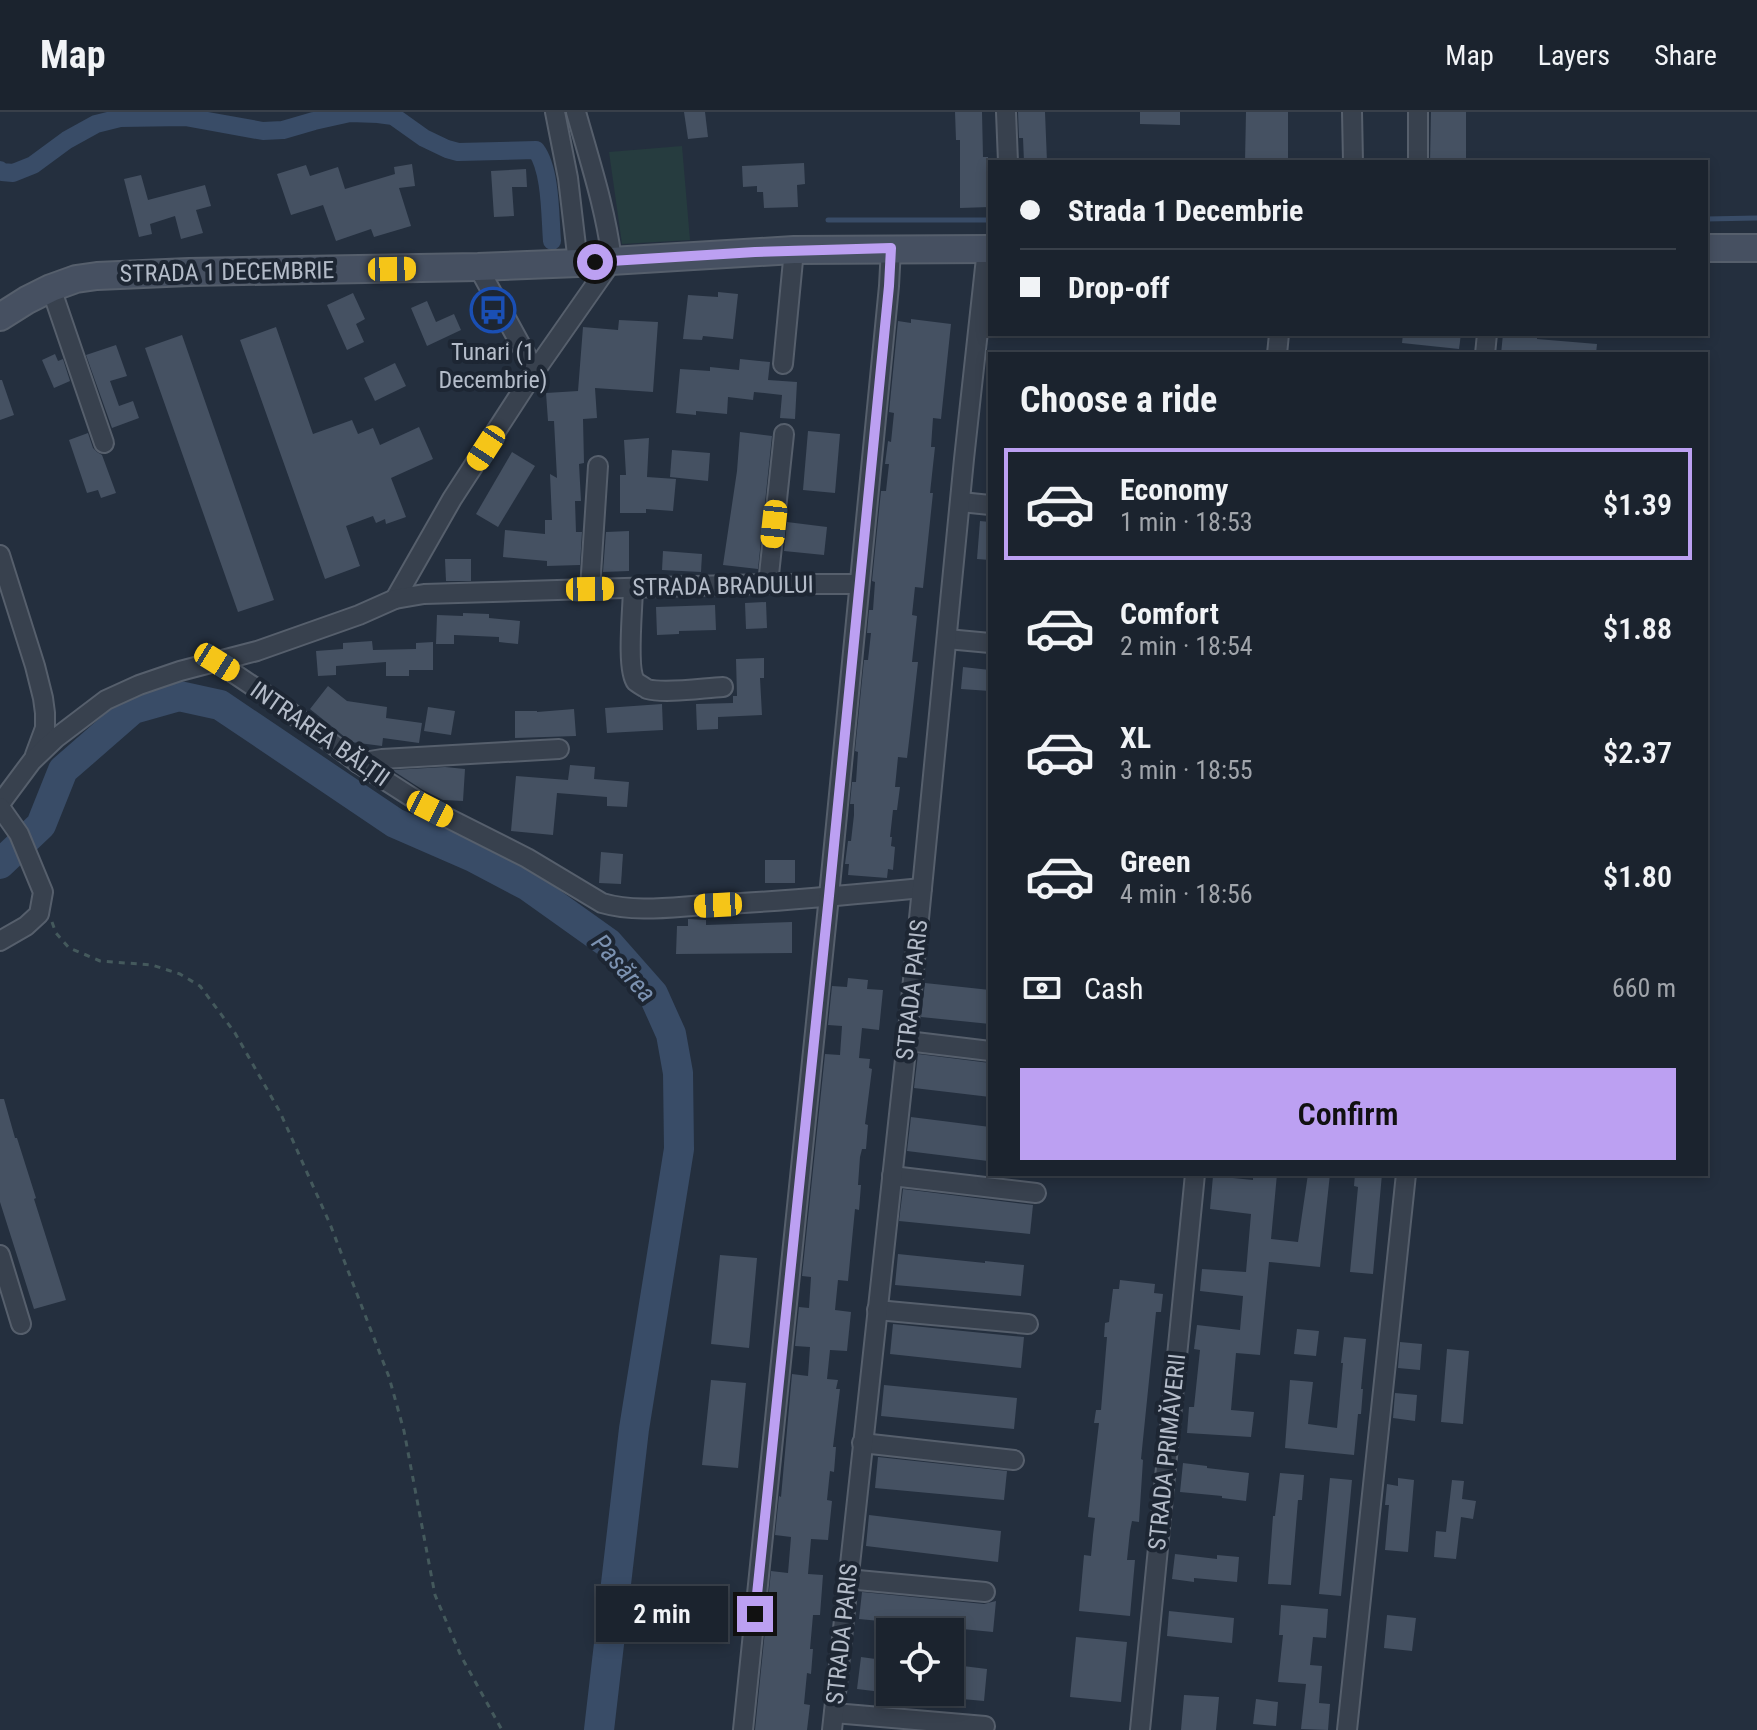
<!DOCTYPE html>
<meta charset="utf-8">
<style>
:root{--surface:#1b232e;--page:#242b36;--text:#f1f3f6;--muted:#a0a4aa;--line:#39404a;--accent:#bca0f2}
body{margin:0;font-family:"Roboto Condensed",sans-serif;background:var(--page);color:var(--text);height:100vh;display:flex;flex-direction:column;font-size:30px;white-space:nowrap}
*{box-sizing:border-box;margin:0}
p{font-size:26px;color:var(--muted)}
.icon{flex:none;width:44px;height:44px;fill:none;stroke:currentColor;stroke-width:2;stroke-linecap:round;stroke-linejoin:round}
.map{position:relative;flex:1;overflow:hidden}
.sheet{position:absolute;left:988px;top:240px;width:720px;height:824px;display:flex;flex-direction:column;background:var(--surface);border-radius:0px;box-shadow:0 4px 12px #0003,0 0 0 2px var(--line)}
.sheet>*{flex:none}
.banner{position:absolute;left:988px;top:48px;width:720px;height:176px;border-radius:0px;box-shadow:0 4px 12px #0003,0 0 0 2px var(--line);display:grid;align-content:center;height:176px;padding:0 32px;background:var(--surface)}
.controls{position:absolute;left:876px;top:1506px;display:grid;gap:16px}
.controls a{display:grid;place-items:center;width:88px;height:88px;border-radius:0px;background:var(--surface);box-shadow:0 4px 12px #0003,0 0 0 2px var(--line);font-size:40px}
.end{position:absolute;width:36px;height:36px;margin:-18px;border:10px solid #bca0f2;background:#111;box-shadow:0 0 0 4px #111}
.from{border-radius:50%}
.bubble{position:absolute;height:56px;border-radius:0px;background:var(--surface);box-shadow:0 4px 12px #0003,0 0 0 2px var(--line);font-size:26px;font-weight:600;line-height:56px;text-align:center}
.car{position:absolute;width:24px;height:48px;margin:-24px -12px;border-radius:10px;box-shadow:0 0 6px 2px #0007;background:linear-gradient(#f5c518 24%,#345 0 40%,#f5c518 0 76%,#345 0 86%,#f5c518 0)}
.banner b{display:flex;align-items:center;gap:28px;height:76px;font-size:30px}
.banner b+b{border-top:2px solid var(--line)}
.banner i{width:20px;height:20px;background:var(--text)}
ul{padding:0;list-style:none}
li{display:flex;align-items:center;gap:24px;height:112px;margin:0 16px 12px;padding:0 16px;border:4px solid transparent;border-radius:0px}
li div{flex:1}
li b{display:block;font-size:30px}
li em{font-style:normal;font-weight:600}
li.active{border-color:var(--accent)}
li>.icon{width:72px;height:72px;stroke-width:1.5}
h2{padding:0 32px;font-size:36px;line-height:96px}
.pay{display:flex;align-items:center;gap:20px;height:88px;padding:0 32px;font-size:30px}
.pay p{margin-inline-start:auto}
.button{display:flex;gap:16px;margin-top:auto;padding:16px 32px}
.button a{flex:1;height:92px;border-radius:0px;background:var(--accent);color:#111;font-size:32px;font-weight:600;line-height:92px;text-align:center}
header{display:flex;align-items:center;gap:48px;box-sizing:border-box;height:112px;padding:0 40px;background:var(--surface);border-bottom:2px solid var(--line)}
header strong{font-size:38px}
nav{display:flex;gap:44px;margin-inline-start:auto;font-size:28px}
.map>svg:first-child{display:block}
</style>
<header>
<strong>Map</strong>
<nav><a>Map</a><a>Layers</a><a>Share</a></nav>
</header>
<div class="map">
<svg width="1757" height="1618" viewBox="0 0 1757 1618">
<rect width="100%" height="100%" fill="#242f3e"/>
<path fill="#263c3f" d="M682 34 690 128 622 132 609 40Z"/>
<g fill="none" stroke-linecap="round" stroke-linejoin="round">
<g stroke="#394c67" stroke-width="5">
<path d="M1706 107 1757 106"/>
<path d="M828 108H990"/>
</g>
<path stroke="#394c67" stroke-width="18" d="M0 58 2 60 13 61 33 53 67 28 96 12 120 6 185 5 263 19 283 18 314 9 350 1 378 2 393 4 424 26 447 37 458 40 536 38C551 58 550 104 552 129"/>
<path stroke="#394c67" stroke-width="30" d="M0 752 41 713 63 658 133 597 179 584 220 593 395 711 473 745 528 774 608 831 653 882 671 922 678 961 679 1037 634 1317 599 1618"/>
</g>
<g fill="#455162">
<path d="M684 0H705L708 25 688 27Z"/>
<path d="M955 0H982L983 45H988L990 95 960 96V28H956Z"/>
<path d="M1018 0H1045L1047 50H1024L1023 26H1019Z"/>
<path d="M1140 0H1180V13L1140 12Z"/>
<path d="M1246 0H1288V50H1245Z"/>
<path d="M1431 0H1466V50H1430Z"/>
<path d="M804 51 805 72 797 73 798 95 764 96 763 80H757V74L743 75 742 54Z"/>
<path d="M412 52 415 74 399 76 411 114 374 125 371 117 336 129 323 93 291 103 277 62 306 53 310 64 338 55 345 77 395 62 394 55Z"/>
<path d="M526 57 527 75H512L514 104 494 105 491 59Z"/>
<path d="M141 63 148 88 205 73 211 94 196 98 203 121 181 127 175 104 150 112 152 122 139 125 124 67Z"/>
<path d="M718 180 738 182 733 227 703 224 702 228 683 227 688 183 718 185Z"/>
<path d="M353 181 365 207 356 212 364 230 347 238 327 193Z"/>
<path d="M427 189 436 210 454 202 461 218 427 234 411 196Z"/>
<path d="M911 207 951 212 941 307 933 306 931 335H935L930 381H933L923 476 915 475 912 503 917 504 912 550H918L910 621 907 646 898 645 895 675H900L897 698H893L890 725H892L891 734 895 735 893 758 888 757 887 766 848 763 849 752H845L848 729H851L854 703V692H850L852 670H856L858 640 855 639 864 548H868L871 521H867L869 498H873L875 470 872 469 881 379H886L889 352H885L888 329 891 330 894 301 889 300 898 209 911 211Z"/>
<path d="M619 208 658 210 653 280 595 276 597 306 583 307 584 351 579 352 581 389H575L576 420H582L580 453 547 454V449L503 445 505 418 545 422V408H552L550 362 557 366 554 309H548L546 281 578 279 583 215 618 218Z"/>
<path d="M276 215 313 322 352 308 358 322 373 316 380 333 419 315 433 347 391 366 406 405 386 412 385 407 376 411 373 404 346 414 360 454 325 467 240 228Z"/>
<path d="M1403 222H1461L1459 237 1402 231Z"/>
<path d="M1503 222H1537V227L1597 232 1596 242H1501Z"/>
<path d="M182 223 274 488 238 500 145 236Z"/>
<path d="M116 233 127 264 110 269 119 294 133 289 139 306 112 316 86 243Z"/>
<path d="M55 242 58 249 63 247 70 269 54 276 42 248Z"/>
<path d="M740 247 770 250 768 268 797 270 795 307 780 306 782 283 754 280 753 288 728 285 727 302 696 299V303L676 301 680 257 710 259V255L739 258Z"/>
<path d="M395 251 406 274 375 289 364 266Z"/>
<path d="M0 268H2L14 303 0 308Z"/>
<path d="M808 319 840 322 835 381 803 378Z"/>
<path d="M740 320 772 324 758 457 723 453 737 359Z"/>
<path d="M88 321 93 336 97 340 102 343 116 381 101 386 98 378 87 381 69 328Z"/>
<path d="M649 326 647 365 676 367 673 399 646 397V401H620V363H626L624 328Z"/>
<path d="M672 338 710 341 708 369 670 365Z"/>
<path d="M512 340 535 354 498 415 476 402Z"/>
<path d="M980 409 990 410V448L977 447Z"/>
<path d="M787 410 827 415 824 443 784 439Z"/>
<path d="M629 419V459L603 460 606 420Z"/>
<path d="M663 439 702 442 701 460 662 458Z"/>
<path d="M445 447H471V469H446Z"/>
<path d="M766 490 767 516 746 517 745 491Z"/>
<path d="M715 493 716 518 679 519V522L657 523 656 495Z"/>
<path d="M463 501 489 502V506L520 509 518 532 499 530V525L454 523V532H436L437 503 463 504Z"/>
<path d="M372 529 373 538 416 537V531L433 530V558H409V564H386V550L336 554V563L318 564 316 539 343 537V531Z"/>
<path d="M764 546V566H760L762 603 718 605V617L697 618 696 592 733 591V584H737L736 547Z"/>
<path d="M963 555 990 558V579L961 577Z"/>
<path d="M328 574 347 589 387 595 386 606 422 611 419 631 383 626 382 634 351 630 310 597Z"/>
<path d="M662 592 663 618 607 621 605 596Z"/>
<path d="M428 595 455 599 451 623 424 619Z"/>
<path d="M574 597 576 624 515 626V599H537V600Z"/>
<path d="M570 653 595 655 594 667 629 670 627 695 607 694V685L557 681 553 723 511 719 516 664 568 668Z"/>
<path d="M445 655 465 657 463 689 443 688 423 678 392 658Z"/>
<path d="M601 740 623 742 621 772 599 771Z"/>
<rect x="765" y="748" width="30" height="23"/>
<path d="M688 807 706 808V813L792 810V841L676 842 677 814H688Z"/>
<path d="M848 866 868 868 867 877 883 878 879 918 862 916 859 946 870 947 869 956 872 957 865 1012 868 1013 866 1037H862L860 1045 858 1073H861L859 1098 855 1097 848 1169 838 1168 835 1198 851 1200 847 1239 830 1238 827 1267 838 1268 836 1277H840L833 1335H836L834 1360 830 1359 827 1388 832 1389 828 1428 811 1427 808 1462 823 1463 820 1503H813L810 1537H813L811 1562 807 1561 804 1592 810 1593 807 1618H755L771 1459 788 1461 791 1425 775 1423 779 1384 781 1385 792 1262 808 1264 810 1235 795 1234 799 1195 809 1196 811 1165 802 1164 825 942 840 943 842 914 828 913 832 874 847 875Z"/>
<path d="M925 871 990 878V912L921 905Z"/>
<path d="M918 942 990 951V985L914 976Z"/>
<path d="M0 987H4L15 1026H17L36 1086 34 1087 66 1188 34 1197 0 1090Z"/>
<path d="M911 1005 990 1015 988 1049 907 1039Z"/>
<path d="M1253 1062H1277L1271 1127 1298 1130 1308 1062H1330L1320 1155 1269 1150 1260 1243 1236 1241 1231 1298 1254 1300 1251 1325 1187 1321 1189 1295H1194L1200 1238 1194 1237 1197 1213 1240 1218 1243 1184 1200 1179 1202 1157 1246 1160 1251 1102 1210 1097 1213 1064 1253 1068Z"/>
<path d="M1355 1062H1382L1373 1162 1350 1160 1358 1075 1354 1074Z"/>
<path d="M903 1077 1033 1093 1030 1122 899 1109Z"/>
<path d="M898 1142 985 1151V1149L1024 1153 1021 1184 895 1173Z"/>
<path d="M720 1143 757 1146 749 1236 711 1232Z"/>
<path d="M1120 1168 1155 1172 1154 1181 1163 1182 1161 1200H1156L1141 1347 1143 1348 1139 1410 1132 1409 1130 1419 1127 1448H1135L1130 1504 1079 1499 1084 1443 1091 1444 1093 1423 1095 1406 1088 1405 1099 1311H1094L1096 1298H1101L1107 1225H1104L1105 1211 1109 1210 1113 1177H1119Z"/>
<path d="M893 1212 1024 1225 1021 1256 890 1242Z"/>
<path d="M1297 1217 1319 1219 1316 1244 1294 1242Z"/>
<path d="M1344 1225 1366 1227 1361 1277H1363L1361 1302H1358L1354 1343 1285 1336 1290 1268 1313 1270 1308 1312 1337 1316 1343 1251H1341Z"/>
<path d="M1400 1230 1422 1232 1420 1258 1398 1256Z"/>
<path d="M1447 1237 1469 1239 1463 1312 1441 1310Z"/>
<path d="M711 1268 746 1271 738 1356 702 1353Z"/>
<path d="M884 1273 1017 1286 1014 1317 881 1304Z"/>
<path d="M1395 1281 1417 1283 1415 1309 1393 1306Z"/>
<path d="M878 1345 1007 1359 1004 1388 875 1376Z"/>
<path d="M1183 1351 1207 1354V1356L1249 1361 1246 1389 1222 1386V1384L1180 1380Z"/>
<path d="M1280 1361 1304 1363 1302 1388H1298L1291 1473 1268 1472 1273 1404H1275Z"/>
<path d="M1330 1366 1352 1368 1341 1484 1319 1482Z"/>
<path d="M1398 1366 1414 1368 1408 1440 1385 1438 1389 1393H1385L1387 1372 1398 1374Z"/>
<path d="M1452 1368 1464 1369 1462 1387 1476 1389 1473 1407 1461 1405 1456 1447 1434 1445 1436 1419 1446 1420Z"/>
<path d="M869 1403 1001 1419 998 1450 866 1434Z"/>
<path d="M1175 1442 1217 1447V1443L1239 1445 1237 1470 1194 1466V1470L1172 1467Z"/>
<path d="M862 1480 984 1492 996 1489 993 1520 859 1507Z"/>
<path d="M1281 1493 1328 1497 1326 1526 1313 1525 1310 1553 1322 1554 1319 1591 1330 1592 1328 1618 1301 1617 1306 1572 1278 1570 1283 1523H1279Z"/>
<path d="M1169 1499 1234 1506 1232 1531 1167 1524Z"/>
<path d="M1387 1503 1416 1506 1412 1539 1384 1536Z"/>
<path d="M1076 1525 1127 1530 1121 1590 1070 1585Z"/>
<path d="M861 1545 890 1549V1581L857 1577Z"/>
<path d="M955 1553 987 1557 984 1589 951 1586Z"/>
<path d="M1184 1583 1219 1585 1216 1618H1181Z"/>
<path d="M1256 1587 1278 1590 1276 1614 1253 1612Z"/>
</g>
<g fill="none" stroke-linecap="round" stroke-linejoin="round">
<g stroke="#565f6c" stroke-width="22">
<g id="minor">
<path d="M555 0 568 66 578 151"/>
<path d="M1006 0 1008 50"/>
<path d="M1352 0 1353 50"/>
<path d="M1418 0V50"/>
<path d="M478 155 535 259"/>
<path d="M51 176 104 331"/>
<path d="M1277 242 1279 222"/>
<path d="M1485 242 1487 222"/>
<path d="M783 252 794 138"/>
<path d="M961 390 990 393"/>
<path d="M0 443 35 554 43 586 45 601V616L35 643"/>
<path d="M768 472 784 322"/>
<path d="M633 476C633 493 626 558 636 570 637 571 646 576 647 577 665 582 703 576 723 575"/>
<path d="M590 477 598 354"/>
<path d="M395 487 452 387 535 259 612 149C606 98 590 50 576 0"/>
<path d="M947 527 990 531"/>
<path d="M217 550 275 589 358 651 430 697 527 746 602 791C636 801 672 795 706 793 778 790 850 783 922 776"/>
<path d="M358 651 382 647 559 637"/>
<path d="M0 692 32 649 56 626 106 588 139 573 180 559 257 539 359 503 395 487 424 482 590 477 768 472H859"/>
<path d="M0 695 19 722 43 780 39 802 26 814 0 829"/>
<path d="M907 929 990 939"/>
<path d="M892 1064 1036 1081"/>
<path d="M0 1143 21 1212"/>
<path d="M877 1198 1028 1212"/>
<path d="M862 1331 1014 1348"/>
<path d="M847 1467 985 1480"/>
<path d="M834 1601 985 1614"/>
<path d="M743 1618 829 784 889 174 891 136"/>
<path d="M832 1618 907 929 964 347 987 137"/>
<path d="M1140 1618 1195 1062"/>
<path d="M1347 1618 1406 1062"/>
</g>
</g>
<g stroke="#565f6c" stroke-width="30">
<g id="secondary">
<path d="M1706 136H1757"/>
<path d="M0 205 27 188 51 176 76 167 97 164 189 160 478 155 578 151 794 138 990 137"/>
</g>
</g>
<path stroke="#44595c" stroke-width="3" stroke-dasharray="6 6" stroke-linecap="butt" d="M52 810 56 821 69 836 86 843 100 849 152 853 180 862 200 874 235 921 280 1000 330 1112 389 1265 404 1319 435 1483 461 1544 502 1618"/>
<use href="#minor" stroke="#38414e" stroke-width="18"/>
<use href="#secondary" stroke="#465061" stroke-width="26"/>
</g>
<g fill="none" stroke-linecap="round" stroke-linejoin="round">
<path stroke="#bca0f2" stroke-width="10" d="M595 150 755 140 891 136 889 174 829 784 755 1502"/>
</g>
<defs>
<g id="bus-ring" transform="scale(2.3)"><circle r="9.5" fill="#1d2633" stroke="#1a4fb4" stroke-width="1.5"/><path d="M-5-6H5V4H4V6H2V4H-2V6H-4V4H-5ZM-3.5-4V0h7V-4ZM-3.5 1.2v1.5H-2V1.2ZM2 1.2v1.5H3.5V1.2Z" fill="#1a4fb4"/></g>
</defs>
<g fill-rule="evenodd">
<use href="#bus-ring" x="493" y="198"/>
</g>
<g text-anchor="middle" dominant-baseline="central" stroke-width="8" stroke-linejoin="round" paint-order="stroke">
<g font-size="24" fill="#b4bcc9" stroke="#1d2633">
<text transform="translate(227 160) rotate(-1)">STRADA 1 DECEMBRIE</text>
<text transform="translate(723 474) rotate(-1)">STRADA BRADULUI</text>
<text transform="translate(320 622) rotate(35)">INTRAREA BĂLȚII</text>
<text transform="translate(912 878) rotate(-84)">STRADA PARIS</text>
<text transform="translate(1167 1340) rotate(-84)">STRADA PRIMĂVERII</text>
<text transform="translate(842 1522) rotate(-84)">STRADA PARIS</text>
</g>
<g font-size="24" fill="#b4bcc9" stroke="#1d2633">
<text x="493" y="240">Tunari (1<tspan x="493" dy="28">Decembrie)</tspan></text>
</g>
<g font-size="26" font-style="italic" fill="#7c92b1" stroke="#1d2633">
<text transform="translate(624 856) rotate(48)">Pasărea</text>
</g>
</g>
</svg>
<div class="controls">
<a><svg class="icon" aria-label="locate" viewBox="0 0 24 24"><circle cx="12" cy="12" r="6"/><path d="M12 2v4M12 18v4M2 12h4M18 12h4"/></svg></a>
</div>
<i class="end from" style="left:595px;top:150px"></i>
<i class="end" style="left:755px;top:1502px"></i>
<div class="bubble" style="left:596px;top:1474px;width:132px">2 min</div>
<i class="car" style="left:392px;top:157px;rotate:89deg"></i>
<i class="car" style="left:486px;top:336px;rotate:213deg"></i>
<i class="car" style="left:774px;top:412px;rotate:186deg"></i>
<i class="car" style="left:590px;top:477px;rotate:89deg"></i>
<i class="car" style="left:217px;top:550px;rotate:122deg"></i>
<i class="car" style="left:430px;top:697px;rotate:117deg"></i>
<i class="car" style="left:718px;top:793px;rotate:267deg"></i>
<div class="banner">
<b><i class="from"></i>Strada 1 Decembrie</b>
<b><i></i>Drop-off</b>
</div>
<section class="sheet">
<h2>Choose a ride</h2>
<ul>
<li class="active"><svg class="icon" aria-label="car" viewBox="0 0 24 24"><path d="M5 17H2v-5l4-1 3-4h7l3 4 3 1v5h-3M9 17h6M6 11h13"/><circle cx="7" cy="17" r="2"/><circle cx="17" cy="17" r="2"/></svg><div><b>Economy</b><p>1 min · 18:53</p></div><em>$1.39</em></li>
<li><svg class="icon" aria-label="car" viewBox="0 0 24 24"><path d="M5 17H2v-5l4-1 3-4h7l3 4 3 1v5h-3M9 17h6M6 11h13"/><circle cx="7" cy="17" r="2"/><circle cx="17" cy="17" r="2"/></svg><div><b>Comfort</b><p>2 min · 18:54</p></div><em>$1.88</em></li>
<li><svg class="icon" aria-label="car" viewBox="0 0 24 24"><path d="M5 17H2v-5l4-1 3-4h7l3 4 3 1v5h-3M9 17h6M6 11h13"/><circle cx="7" cy="17" r="2"/><circle cx="17" cy="17" r="2"/></svg><div><b>XL</b><p>3 min · 18:55</p></div><em>$2.37</em></li>
<li><svg class="icon" aria-label="car" viewBox="0 0 24 24"><path d="M5 17H2v-5l4-1 3-4h7l3 4 3 1v5h-3M9 17h6M6 11h13"/><circle cx="7" cy="17" r="2"/><circle cx="17" cy="17" r="2"/></svg><div><b>Green</b><p>4 min · 18:56</p></div><em>$1.80</em></li>
</ul>
<div class="pay"><svg class="icon" aria-label="cash" viewBox="0 0 24 24"><path d="M3 7h18v10H3z"/><circle cx="12" cy="12" r="2"/></svg>Cash<p>660 m</p></div>
<div class="button"><a>Confirm</a></div>
</section>
</div>
